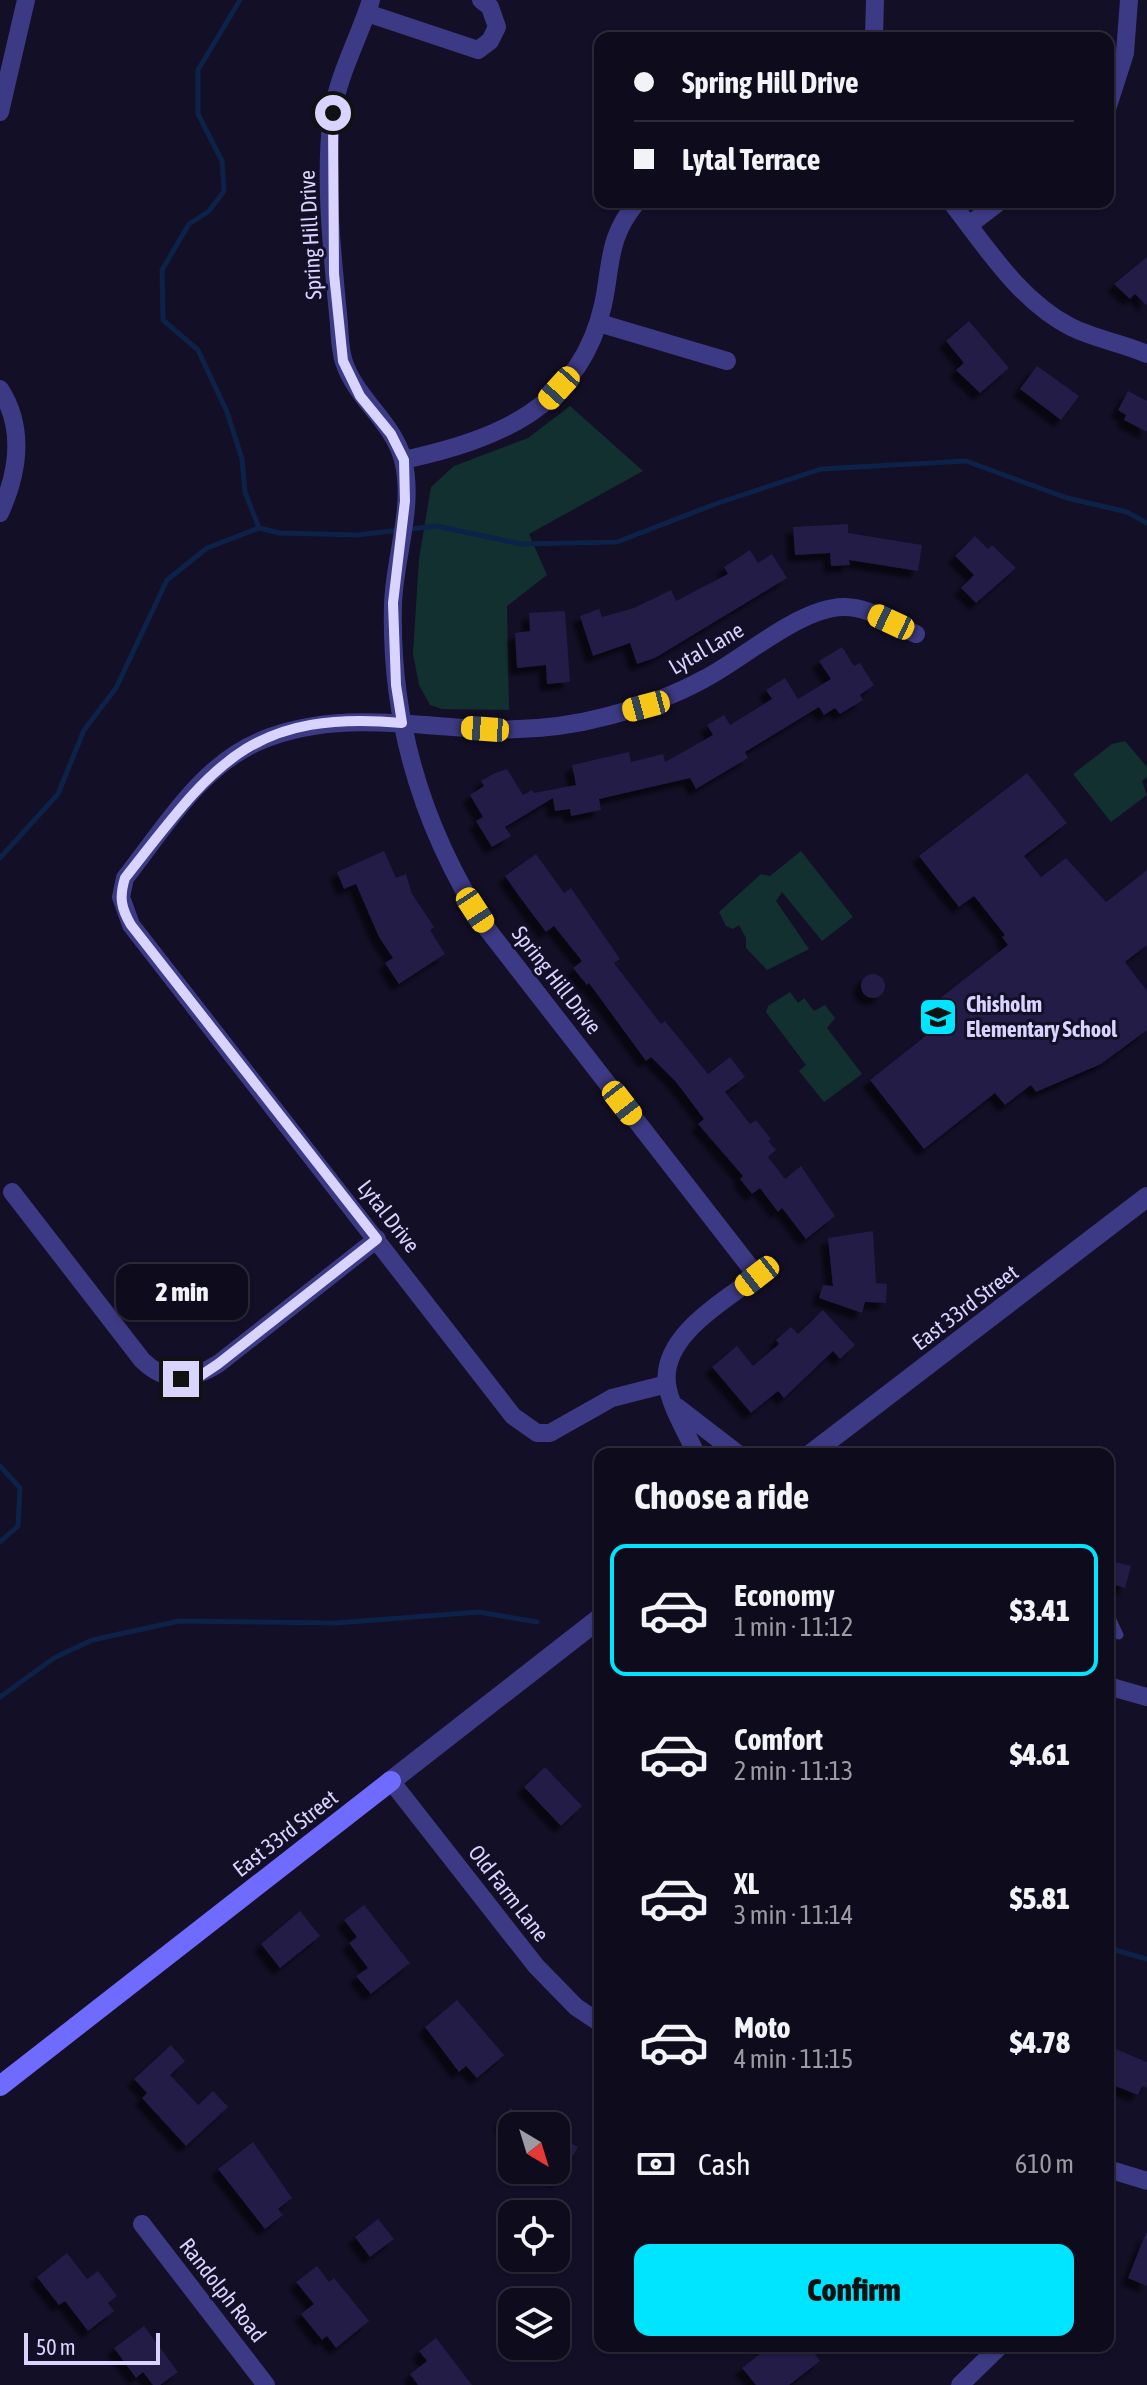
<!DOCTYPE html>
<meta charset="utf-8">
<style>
:root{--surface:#0e0b1c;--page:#171425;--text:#f1f3f6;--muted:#9b9ba3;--line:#2e2b3b;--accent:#00e5ff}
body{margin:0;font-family:"Asap Condensed",sans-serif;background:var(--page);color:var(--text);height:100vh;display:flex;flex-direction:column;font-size:30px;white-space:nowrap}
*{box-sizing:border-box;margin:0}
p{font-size:26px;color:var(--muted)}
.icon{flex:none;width:44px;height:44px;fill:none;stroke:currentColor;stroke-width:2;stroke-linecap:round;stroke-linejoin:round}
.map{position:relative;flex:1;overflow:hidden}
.side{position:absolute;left:594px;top:1448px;width:520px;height:904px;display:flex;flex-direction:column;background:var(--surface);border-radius:16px;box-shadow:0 2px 6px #0004,0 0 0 2px var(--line)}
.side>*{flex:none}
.guide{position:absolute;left:594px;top:32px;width:520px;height:176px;border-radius:16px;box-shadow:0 2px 6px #0004,0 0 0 2px var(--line);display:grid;align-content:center;height:176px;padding:0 40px;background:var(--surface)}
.needle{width:52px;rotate:142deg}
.buttons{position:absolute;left:498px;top:2112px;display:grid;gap:16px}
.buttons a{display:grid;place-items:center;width:72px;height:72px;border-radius:16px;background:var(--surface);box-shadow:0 2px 6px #0004,0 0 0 2px var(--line);font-size:40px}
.scale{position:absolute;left:24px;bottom:20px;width:136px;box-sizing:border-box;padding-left:8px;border:4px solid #d9d4ff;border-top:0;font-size:22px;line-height:28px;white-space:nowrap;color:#d9d4ff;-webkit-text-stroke:6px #130f26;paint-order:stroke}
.end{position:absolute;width:36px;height:36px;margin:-18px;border:10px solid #d9d4ff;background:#111;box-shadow:0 0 0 4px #111}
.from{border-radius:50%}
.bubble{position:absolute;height:56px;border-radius:16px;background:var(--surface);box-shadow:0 2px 6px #0004,0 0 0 2px var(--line);font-size:26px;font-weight:800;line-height:56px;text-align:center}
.car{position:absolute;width:24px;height:48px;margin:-24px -12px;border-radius:10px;box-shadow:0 0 6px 2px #0007;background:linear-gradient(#f5c518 24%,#345 0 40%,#f5c518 0 76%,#345 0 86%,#f5c518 0)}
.guide b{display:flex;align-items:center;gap:28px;height:76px;font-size:30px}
.guide b+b{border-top:2px solid var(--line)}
.guide i{width:20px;height:20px;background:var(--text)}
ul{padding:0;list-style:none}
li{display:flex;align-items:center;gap:24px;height:132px;margin:0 16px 12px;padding:0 24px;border:4px solid transparent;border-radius:16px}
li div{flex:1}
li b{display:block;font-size:30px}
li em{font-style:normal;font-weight:800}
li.current{border-color:var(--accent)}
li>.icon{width:72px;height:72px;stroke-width:1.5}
h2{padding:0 40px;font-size:36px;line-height:96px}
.pay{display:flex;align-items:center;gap:20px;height:88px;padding:0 40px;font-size:30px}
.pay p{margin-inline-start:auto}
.cta{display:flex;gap:16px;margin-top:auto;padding:16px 40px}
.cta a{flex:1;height:92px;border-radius:16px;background:var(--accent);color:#111;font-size:32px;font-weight:800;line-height:92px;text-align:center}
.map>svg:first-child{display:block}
</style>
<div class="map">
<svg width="1147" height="2385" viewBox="0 0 1147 2385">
<defs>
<filter id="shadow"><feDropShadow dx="-7" dy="7" stdDeviation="2" flood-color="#0009"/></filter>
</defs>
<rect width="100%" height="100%" fill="#130f26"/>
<g fill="#12302f">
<path d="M570 406 643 471 529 534 547 575 507 606 509 710 442 709 430 705 419 685 413 654 419 559 431 487 454 466 528 438Z"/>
<path d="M1125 741 1147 767V777L1142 781 1147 795 1111 822 1073 774 1112 744Z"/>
<path d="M801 851 853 917 822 941 782 892 776 901 809 949 767 970 746 948V938L739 925 733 929 726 926 719 912 761 874 770 876Z"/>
<path d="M790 992 798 1003 804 998 814 1011 825 1005 835 1018 827 1028 862 1074 824 1102 799 1071 806 1065 766 1012 768 1006Z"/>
</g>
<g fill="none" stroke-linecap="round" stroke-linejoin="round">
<g stroke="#0c2248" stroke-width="5">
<path d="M240 0 198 70V114L222 161 224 191 209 211 189 224 162 270 163 320 198 350 227 412 242 459 245 492 259 528"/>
<path d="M0 858 58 794 84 730 116 688 167 580 207 548 259 528 279 533 357 535 436 526 521 544 617 542 718 503 821 469 966 461 1067 498 1127 512 1147 523"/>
<path d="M0 1466 20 1488 18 1526 0 1542"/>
<path d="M0 1697 54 1658 92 1640 179 1621 336 1623 479 1612 537 1622"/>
<path d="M1108 1948 1147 1959"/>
</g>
</g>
<g fill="#241b47" filter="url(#shadow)">
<path d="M1147 257V306L1135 294 1130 299 1114 284Z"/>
<path d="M969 321 1009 368 980 393 956 370 964 363 946 341Z"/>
<path d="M1037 366 1079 396 1061 420 1020 389Z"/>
<path d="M1128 391 1147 401V432L1124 420 1126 415 1118 410Z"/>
<path d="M848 524V533L922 545 918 571 849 560 850 565 831 566 830 553 795 555 793 527Z"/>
<path d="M975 536 988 549 992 545 1016 568 976 603 961 588 974 575 955 556Z"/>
<path d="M750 550 758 563 772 554 787 578 655 658 637 664 630 643 593 656 580 616 599 609 602 617 634 608 671 590 676 601 728 574 724 567Z"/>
<path d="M565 611 570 682 547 684 546 665 517 668 515 633 530 631 529 613Z"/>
<path d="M842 647 854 666 860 663 874 685 860 695 863 700 840 714 835 708 824 715 819 707 745 752 748 758 696 789 690 778 599 799 601 810 571 816 570 809 555 811 553 798 505 827 511 836 492 847 476 821 483 817 470 795 484 786 481 781 495 773 507 769 523 795 532 790 534 793 576 785 572 765 629 752 631 762 663 754 665 762 713 735 707 725 724 715 730 725 772 699 766 690 785 678 798 699 831 679 819 661Z"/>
<path d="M1027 773 1067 823 1024 856 1041 877 1066 858 1106 902 1147 870V945L1125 962 1147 991V1030L1101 1064 1036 1092 1031 1085 1005 1105 995 1093 924 1149 870 1080 938 1026 925 1010 1008 945 1002 937 1005 935 974 896 959 907 919 856Z"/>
<path d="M384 851 396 878 406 874 412 894 434 927 430 930 445 954 399 984 385 963 393 958 379 937 356 884 344 889 337 872Z"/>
<path d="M536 854 564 893 571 888 620 959 614 963 661 1024 665 1021 708 1074 730 1057 745 1077 725 1092 750 1124 756 1120 771 1139 768 1141 776 1150 768 1157 785 1179 801 1166 835 1216 806 1239 782 1208 778 1212 760 1188 752 1194 740 1179 743 1176 698 1124 704 1119 676 1082 651 1057 646 1061 589 983 587 985 573 968 582 961 554 926 546 932 519 896 505 876Z"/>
<circle cx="873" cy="986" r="12"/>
<path d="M873 1231 876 1283 887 1284 886 1303 865 1302 862 1313 819 1298 823 1285 833 1286 828 1238Z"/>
<path d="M823 1310 855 1345 840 1359 833 1351 784 1398 778 1391 751 1413 712 1367 737 1346 753 1366 779 1344 776 1340 791 1327 798 1334Z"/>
<path d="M1108 1560 1131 1566 1125 1588 1108 1583Z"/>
<path d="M545 1767 582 1806 561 1826 524 1787Z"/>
<path d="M364 1905 410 1963 371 1994 356 1976 368 1968 349 1943 357 1937 344 1920Z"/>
<path d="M300 1911 320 1936 280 1968 261 1944Z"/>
<path d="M457 2000 504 2055 477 2078 466 2066 459 2072 425 2027Z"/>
<path d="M171 2045 185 2061 170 2075 198 2105 213 2091 228 2107 186 2146 142 2098 147 2093 134 2079Z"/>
<path d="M1108 2046 1147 2062V2088L1142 2086 1138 2095 1108 2083Z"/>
<path d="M510 2108 541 2126H500Z"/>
<path d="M556 2135 578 2147 556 2184Z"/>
<path d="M253 2142 292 2198 278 2209 283 2215 265 2229 218 2169Z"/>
<path d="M378 2219 394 2239 370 2257 355 2237Z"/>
<path d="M1146 2233H1147V2286L1128 2278Z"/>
<path d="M67 2253 87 2279 98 2271 117 2296 108 2303 114 2311 88 2331 65 2301 59 2305 37 2277Z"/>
<path d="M317 2266 329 2282 334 2278 369 2321 336 2348 327 2336 322 2340 301 2314 314 2304 296 2282Z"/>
<path d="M144 2326 178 2372 160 2385H153L143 2372 136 2378 114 2348Z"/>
<path d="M436 2338 472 2385H418L410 2374 427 2361 419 2351Z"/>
<path d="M770 2346H809L820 2361 789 2385H756L742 2368Z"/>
</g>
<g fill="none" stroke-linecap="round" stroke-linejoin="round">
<path stroke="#3d3a85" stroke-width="9" d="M1108 1611 1119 1635"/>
<g stroke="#3d3a85" stroke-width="18">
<path d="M371 0C359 38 338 75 332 115 324 179 332 250 338 314 340 329 339 348 344 362 356 399 394 423 403 460 415 506 394 559 393 605 390 723 424 832 488 930L757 1276C725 1301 661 1335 667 1384 670 1406 687 1433 696 1454"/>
<path d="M367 13 478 50 490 41 497 27 490 7 481 0"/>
<path d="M874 38 875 0"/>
<path d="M1108 106 1125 53 1129 0"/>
<path d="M0 112 26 0"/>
<path d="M951 202C986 247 1020 301 1071 327 1095 339 1122 343 1147 354"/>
<path d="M969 225 999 202"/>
<path d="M599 323 727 361"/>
<path d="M0 389C25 428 18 473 0 513"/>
<path d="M404 460C496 440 580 408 603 305 612 263 607 238 637 202"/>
<path d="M12 1192 142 1360C166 1384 190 1381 218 1364L377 1239"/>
<path d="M667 1384 612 1398 550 1433H537L513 1416 131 925 121 897 125 878C164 829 200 766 260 741 331 711 407 725 481 729 523 731 567 727 608 716 642 707 673 696 704 679 743 659 799 608 843 607 867 606 894 624 916 634"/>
<path d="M677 1407 738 1454"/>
<path d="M1108 1686 1147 1697"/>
<path d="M391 1781 536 1966 576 2007 600 2023"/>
<path d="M1108 2169 1147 2181"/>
<path d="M142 2224 266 2385"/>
<path d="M960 2385 1000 2346"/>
</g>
<g stroke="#3d3a85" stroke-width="20">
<path d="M811 1454 1147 1197"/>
<path d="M391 1781 600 1618"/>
</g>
<path stroke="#6f6bff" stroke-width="20" d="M0 2086 391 1781"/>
</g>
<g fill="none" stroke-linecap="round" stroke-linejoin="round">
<path stroke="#d9d4ff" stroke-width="10" d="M181 1379 200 1376 218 1364 377 1239 131 925C121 908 119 897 125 878 212 768 247 709 402 723L396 685 393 603 405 501 404 460 391 434 360 396 343 361 334 274 333 113"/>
</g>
<defs>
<g id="school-square" transform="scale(2)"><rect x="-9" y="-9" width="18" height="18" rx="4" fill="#00e5ff" stroke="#130f26"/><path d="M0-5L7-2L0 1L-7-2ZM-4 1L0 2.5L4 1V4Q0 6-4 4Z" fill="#111"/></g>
</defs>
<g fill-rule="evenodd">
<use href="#school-square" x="938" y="1017"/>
</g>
<g text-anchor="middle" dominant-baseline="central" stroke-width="6" stroke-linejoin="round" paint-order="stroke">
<g font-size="22" fill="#d9d4ff" stroke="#130f26">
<text transform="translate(310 235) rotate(-93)">Spring Hill Drive</text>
<text transform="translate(706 648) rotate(-30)">Lytal Lane</text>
<text transform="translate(557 980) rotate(52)">Spring Hill Drive</text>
<text transform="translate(389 1216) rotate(52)">Lytal Drive</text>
<text transform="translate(965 1307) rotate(-37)">East 33rd Street</text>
<text transform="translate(285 1833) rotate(-38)">East 33rd Street</text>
<text transform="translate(509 1893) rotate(52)">Old Farm Lane</text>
<text transform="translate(223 2290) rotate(52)">Randolph Road</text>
</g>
<g font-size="22" font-weight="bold" fill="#d9d4ff" stroke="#130f26" text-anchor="start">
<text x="966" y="1004">Chisholm<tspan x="966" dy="25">Elementary School</tspan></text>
</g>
</g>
</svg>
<div class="buttons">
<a><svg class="needle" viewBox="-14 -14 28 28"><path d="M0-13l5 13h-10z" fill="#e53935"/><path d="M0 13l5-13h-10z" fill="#9b9ba3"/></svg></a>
<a><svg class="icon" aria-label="locate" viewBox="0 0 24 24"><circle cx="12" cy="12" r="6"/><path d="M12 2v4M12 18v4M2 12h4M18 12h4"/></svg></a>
<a><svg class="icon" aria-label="layers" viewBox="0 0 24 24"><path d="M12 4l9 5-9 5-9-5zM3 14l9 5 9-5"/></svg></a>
</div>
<div class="scale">50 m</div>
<i class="end from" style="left:333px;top:113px"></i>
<i class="end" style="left:181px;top:1379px"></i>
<div class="bubble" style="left:116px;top:1264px;width:132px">2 min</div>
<i class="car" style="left:559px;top:388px;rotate:222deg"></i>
<i class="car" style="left:891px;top:622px;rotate:295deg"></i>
<i class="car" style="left:646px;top:706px;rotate:255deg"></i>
<i class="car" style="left:485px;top:729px;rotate:274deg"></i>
<i class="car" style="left:475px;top:910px;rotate:147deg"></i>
<i class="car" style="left:622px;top:1103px;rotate:142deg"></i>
<i class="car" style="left:757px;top:1276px;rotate:232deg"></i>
<div class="guide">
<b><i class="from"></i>Spring Hill Drive</b>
<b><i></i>Lytal Terrace</b>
</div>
<section class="side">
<h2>Choose a ride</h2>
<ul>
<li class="current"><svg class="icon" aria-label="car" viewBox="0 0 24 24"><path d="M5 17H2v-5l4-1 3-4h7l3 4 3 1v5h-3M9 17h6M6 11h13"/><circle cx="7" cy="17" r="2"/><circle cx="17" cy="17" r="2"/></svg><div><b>Economy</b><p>1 min · 11:12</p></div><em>$3.41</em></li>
<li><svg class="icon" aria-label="car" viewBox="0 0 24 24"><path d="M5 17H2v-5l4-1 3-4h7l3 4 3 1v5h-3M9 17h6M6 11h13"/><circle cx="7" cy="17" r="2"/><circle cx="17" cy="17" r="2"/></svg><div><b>Comfort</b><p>2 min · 11:13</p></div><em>$4.61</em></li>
<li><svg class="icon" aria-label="car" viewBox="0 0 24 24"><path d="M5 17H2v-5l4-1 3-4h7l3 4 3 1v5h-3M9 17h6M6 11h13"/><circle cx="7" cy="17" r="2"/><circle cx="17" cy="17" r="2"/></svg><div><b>XL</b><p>3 min · 11:14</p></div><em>$5.81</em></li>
<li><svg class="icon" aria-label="car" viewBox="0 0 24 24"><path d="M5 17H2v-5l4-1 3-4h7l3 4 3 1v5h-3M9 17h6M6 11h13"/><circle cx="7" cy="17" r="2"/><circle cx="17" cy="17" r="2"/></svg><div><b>Moto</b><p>4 min · 11:15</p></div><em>$4.78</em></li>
</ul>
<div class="pay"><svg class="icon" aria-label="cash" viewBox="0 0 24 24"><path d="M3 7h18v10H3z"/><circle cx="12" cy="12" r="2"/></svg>Cash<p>610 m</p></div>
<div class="cta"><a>Confirm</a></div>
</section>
</div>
